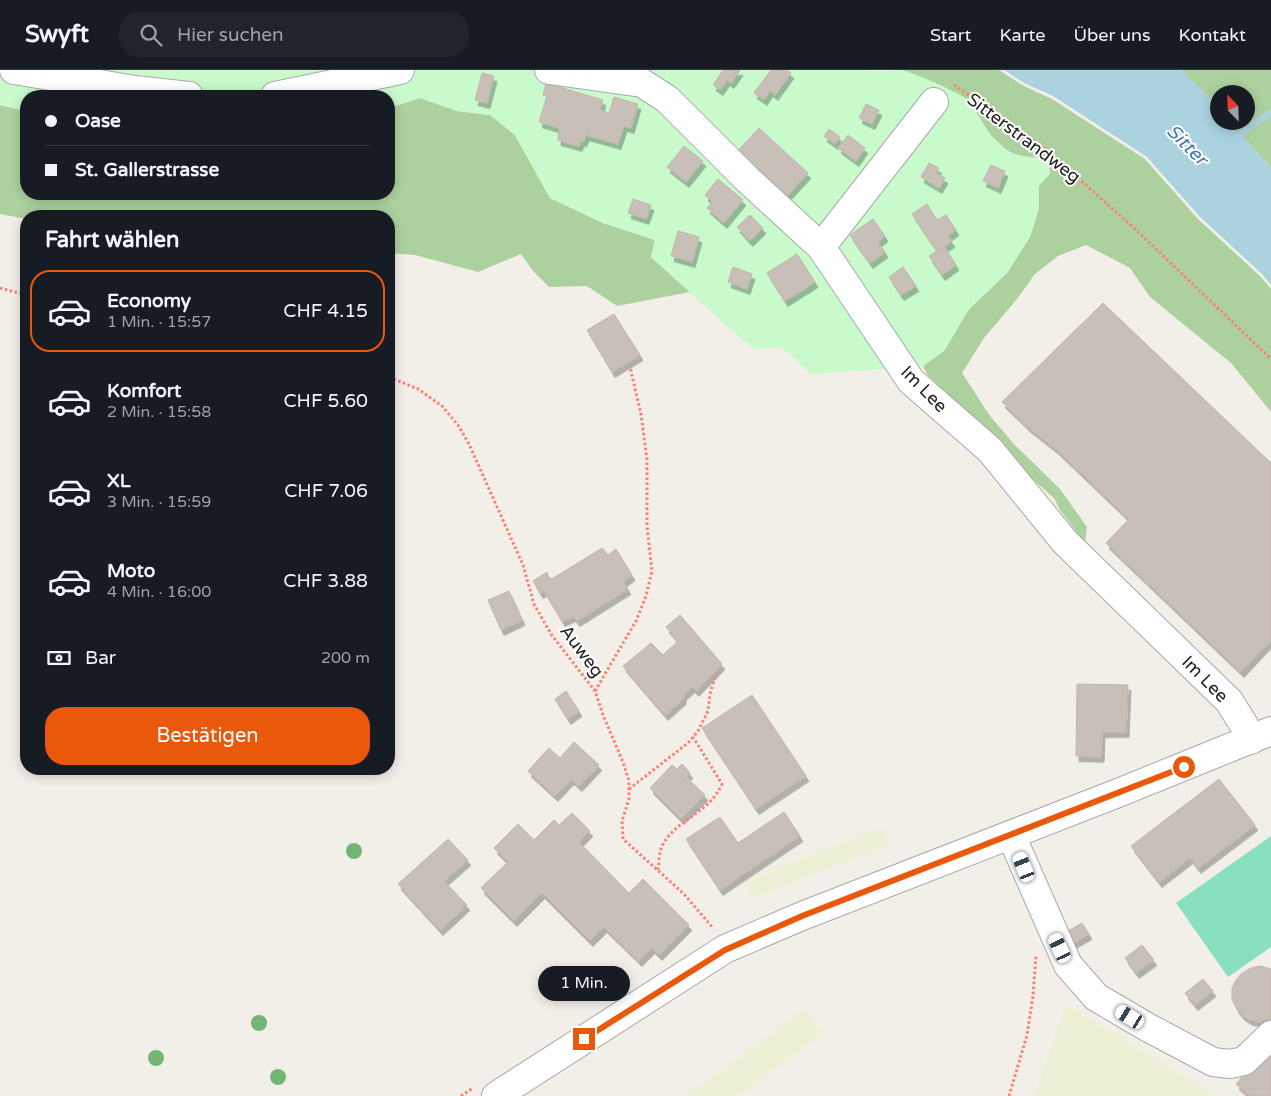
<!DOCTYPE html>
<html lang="de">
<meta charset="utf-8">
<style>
:root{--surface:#171b24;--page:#20242c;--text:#f1f3f6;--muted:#9ea1a6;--line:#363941;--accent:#ea580c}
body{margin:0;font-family:"Varela Round",sans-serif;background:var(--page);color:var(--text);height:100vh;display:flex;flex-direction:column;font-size:19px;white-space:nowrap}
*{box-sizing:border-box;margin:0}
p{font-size:16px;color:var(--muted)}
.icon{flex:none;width:28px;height:28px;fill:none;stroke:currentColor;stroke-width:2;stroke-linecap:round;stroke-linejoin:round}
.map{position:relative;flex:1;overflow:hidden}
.sheet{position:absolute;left:20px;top:140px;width:375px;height:565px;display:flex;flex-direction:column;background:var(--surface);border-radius:20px;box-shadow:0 2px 12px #0003}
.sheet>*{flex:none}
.guide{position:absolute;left:20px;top:20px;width:375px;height:110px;border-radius:20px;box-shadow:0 2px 12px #0003;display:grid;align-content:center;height:110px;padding:0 25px;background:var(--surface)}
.needle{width:32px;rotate:337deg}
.buttons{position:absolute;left:1210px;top:15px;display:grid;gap:10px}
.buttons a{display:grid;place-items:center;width:45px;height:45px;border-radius:50%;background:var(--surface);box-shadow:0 2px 12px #0003;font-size:25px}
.end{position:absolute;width:22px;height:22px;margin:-11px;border:6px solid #ea580c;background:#fff;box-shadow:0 0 0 2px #fff}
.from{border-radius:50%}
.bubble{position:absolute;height:35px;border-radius:18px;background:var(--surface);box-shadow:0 2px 12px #0003;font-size:16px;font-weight:600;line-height:35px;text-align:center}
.car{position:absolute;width:15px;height:30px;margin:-15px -8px;border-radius:6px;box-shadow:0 0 4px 1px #0007;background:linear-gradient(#fff 24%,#345 0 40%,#fff 0 76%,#345 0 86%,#fff 0)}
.guide b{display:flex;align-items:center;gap:18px;height:48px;font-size:19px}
.guide b+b{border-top:1px solid var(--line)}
.guide i{width:12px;height:12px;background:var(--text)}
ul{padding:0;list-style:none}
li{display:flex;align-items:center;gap:15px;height:82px;margin:0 10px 8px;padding:0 15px;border:2px solid transparent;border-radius:20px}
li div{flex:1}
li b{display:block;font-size:19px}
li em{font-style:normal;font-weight:600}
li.current{border-color:var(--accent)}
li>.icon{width:45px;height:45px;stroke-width:1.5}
h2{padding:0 25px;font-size:22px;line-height:60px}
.pay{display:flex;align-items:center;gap:12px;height:55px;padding:0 25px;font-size:19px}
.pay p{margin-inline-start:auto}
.primary-button{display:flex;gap:10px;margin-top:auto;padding:10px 25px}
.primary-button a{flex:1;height:58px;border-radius:20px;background:var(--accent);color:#fff;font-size:20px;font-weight:600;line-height:58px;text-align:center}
header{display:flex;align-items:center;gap:30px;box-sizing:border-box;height:70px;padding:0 25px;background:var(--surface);border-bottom:1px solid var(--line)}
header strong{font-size:24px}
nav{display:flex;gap:28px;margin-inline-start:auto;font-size:18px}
.search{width:350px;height:45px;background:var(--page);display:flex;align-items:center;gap:12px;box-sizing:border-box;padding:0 18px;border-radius:20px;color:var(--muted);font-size:19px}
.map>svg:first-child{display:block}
</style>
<header>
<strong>Swyft</strong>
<div class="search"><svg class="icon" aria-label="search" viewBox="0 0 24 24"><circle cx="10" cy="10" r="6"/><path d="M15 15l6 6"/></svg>Hier suchen</div>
<nav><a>Start</a><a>Karte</a><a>Über uns</a><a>Kontakt</a></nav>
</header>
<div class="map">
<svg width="1271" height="1026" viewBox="0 0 1271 1026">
<defs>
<filter id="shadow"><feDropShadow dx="3" dy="5.5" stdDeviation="0" flood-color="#0004"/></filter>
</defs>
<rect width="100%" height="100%" fill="#f2efe9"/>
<g fill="#eef0d5">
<path d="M882 756 889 775 751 830 744 811Z"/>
<path d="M1066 934 1217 1026H1034Z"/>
<path d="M805 939 823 964 738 1026H686Z"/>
</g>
<g fill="#add19e">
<path d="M902 0H999L1024 16 1052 29 1145 89 1198 149 1260 206 1271 219V342L1231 293 1150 227 1130 198 1086 175 1058 186 1035 204 1017 229 984 268 962 303 990 346 1013 373 1060 419 1087 457 1085 473 1060 440 1054 428 999 380 927 304 923 296 944 281 969 239 1007 203 1030 167 1039 138V115L1049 87 1029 88 1010 83 991 66 969 31 934 13Z"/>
<path d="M1180 0H1271V98L1229 51H1246V24H1219V40L1208 26Z"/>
<path d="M420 28 457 41 490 45 515 65 550 128 603 153 655 170 651 187 690 222 617 236 587 216 549 217 533 201 521 184 478 202 415 185 389 183V146H26V149L0 144V35L26 41V124H389V38Z"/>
</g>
<path fill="#c8facc" d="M0 0H870C880 3 890 0 901 0 913 2 958 22 968 30 973 34 977 44 980 49 1000 81 1012 89 1049 87L1050 104 1039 116V138L1030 167 1007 203 969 239 944 281 923 296 811 304 782 277 754 279 728 257 651 187 655 170 603 153 550 128 515 65 490 45 457 41 420 28 389 38V26H26V41L0 35Z"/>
<path fill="#88e0be" d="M1271 766V877L1228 907 1176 833Z"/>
<path fill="#aad3df" d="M1004 0H1180L1184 3 1208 26 1219 40V51H1229L1271 98V215L1262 204 1200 147 1147 87 1053 26 1026 14Z"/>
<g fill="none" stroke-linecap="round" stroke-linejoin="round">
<path stroke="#aad3df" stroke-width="7" d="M1234 68 1271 42"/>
</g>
<g fill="#c7bfb8" stroke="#c4b6ab" filter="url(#shadow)">
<path d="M723 0H740L731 13 727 10 720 20 713 15Z"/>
<path d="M771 0H787L791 3 775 25 770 21 764 30 754 23Z"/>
<path d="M482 3 494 6 487 33 475 30Z"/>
<path d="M546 13 603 30 600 40 609 43 614 27 638 34 631 58 624 56 618 74 586 65 584 71H581L579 76 558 70 559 58 539 52 547 26 543 25Z"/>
<path d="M866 34 879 40 872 54 859 48Z"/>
<path d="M759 58 808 103 783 130 734 85Z"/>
<path d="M829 59 840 67 835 74 824 66Z"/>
<path d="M848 65 865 78 856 91 838 78Z"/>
<path d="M684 76 703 91 686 112 667 97Z"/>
<path d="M929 93 939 98 936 103 945 108 939 118 921 107Z"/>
<path d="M991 95 1005 101 998 118 983 111Z"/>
<path d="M718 109 743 130 724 153 707 138 712 132 705 125Z"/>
<path d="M633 129 651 135 646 149 628 143Z"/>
<path d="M927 134 937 150 946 145 956 160 948 166 952 172 937 181 912 144Z"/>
<path d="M750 145 763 158 750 171 737 157Z"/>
<path d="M873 149 885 166 878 172 885 182 870 193 850 165Z"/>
<path d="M678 161 699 167 692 192 671 186Z"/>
<path d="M944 176 956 195 942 205 929 186Z"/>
<path d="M797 184 815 212 785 231 767 203Z"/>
<path d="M733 197 752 204 747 219 728 212Z"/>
<path d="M903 197 916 216 901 225 889 207Z"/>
<path d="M1103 233 1271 393V570L1241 602 1106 473 1129 449 1056 379 1028 357 1002 332Z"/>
<path d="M614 244 640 285 612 302 587 260Z"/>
<path d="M602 478 608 485 616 479 632 505 623 512 628 519 577 551 573 546 562 551 544 521 540 523 533 511 547 502 550 510Z"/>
<path d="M509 521 522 550 501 560 488 530Z"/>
<path d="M680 545 722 594 696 621 692 617 683 625V629L665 645 623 596 651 573 663 585 678 571 666 557Z"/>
<path d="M1077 614 1128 615 1126 662H1102L1101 687 1076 686Z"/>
<path d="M566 621 579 641 568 649 555 629Z"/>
<path d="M752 625 806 706 756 739 702 658Z"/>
<path d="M574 672 599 695 579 716 571 709 555 726 528 701 549 678 560 688Z"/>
<path d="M682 694 690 703 686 707 705 725 681 749 650 718 672 695 677 699Z"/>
<path d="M1219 709 1255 755 1198 798 1190 788 1159 812 1131 776Z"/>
<path d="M784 742 800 766 720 820 686 769 720 747 738 773Z"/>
<path d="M572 743 590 761 579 772 629 823 643 809 689 855 659 885 652 878 639 891 604 857 590 871 542 823 514 851 481 818 508 792 494 778 518 754 534 770 554 750 559 755Z"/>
<path d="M448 769 468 790 444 811 467 835 440 860 398 814Z"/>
<path d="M1082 853 1089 864 1068 876 1061 865Z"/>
<path d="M1142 875 1154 890 1136 903 1125 888Z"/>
<path d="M1260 896 1271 899V948L1260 951 1250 950 1242 945 1236 938 1232 929V918L1236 910 1242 903 1251 898Z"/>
<path d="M1203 909 1213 921 1195 935 1185 923Z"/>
<path d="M1271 972V1026H1250L1236 1014Z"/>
</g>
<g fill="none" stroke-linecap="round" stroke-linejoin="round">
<g stroke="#a9a9a9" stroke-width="30">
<g id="minor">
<path d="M14 0 135 20 189 26"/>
<path d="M549 0 642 13 667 29 748 110 821 177 911 311 990 380 1065 472 1229 631 1244 655 1251 670"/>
<path d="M275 26 400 0"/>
<path d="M821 177 934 32"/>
<path d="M1011 765 1068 895 1096 927 1147 957 1213 992 1230 994 1244 991 1271 965"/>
<path d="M496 1026 725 879 802 846 1118 723 1271 661"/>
</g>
</g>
<g stroke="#fa8072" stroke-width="3" stroke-dasharray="2.5 2.5" stroke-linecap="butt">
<path d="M954 15 1043 77 1133 157 1271 289"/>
<path d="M0 218 26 225"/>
<path d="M389 307 418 319 442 336 458 355 469 374 523 495 534 534 551 564 595 621 603 645 623 692 629 711V729L622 751 623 769 684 824 713 858"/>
<path d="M595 621 636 551 646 526 652 501 647 456V390L641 344 630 297"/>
<path d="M629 719 688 673 698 661 708 641 710 624 715 607"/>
<path d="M658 800C659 792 659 783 662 776 676 749 709 744 722 714L693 667"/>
<path d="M461 1026 473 1018"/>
<path d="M1009 1026 1027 965 1033 926 1036 885"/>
</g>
<use href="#minor" stroke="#fff" stroke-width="28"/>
</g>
<g fill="#74b475">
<circle cx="354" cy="781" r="8"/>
<circle cx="259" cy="953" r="8"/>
<circle cx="156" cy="988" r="8"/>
<circle cx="278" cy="1007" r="8"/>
</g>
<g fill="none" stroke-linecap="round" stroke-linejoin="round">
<path stroke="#ea580c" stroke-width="6" d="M584 969 725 880 802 846 1184 697"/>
</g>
<g text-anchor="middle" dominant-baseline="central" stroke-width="4" stroke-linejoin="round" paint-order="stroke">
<g font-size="18" fill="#222" stroke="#fff">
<text transform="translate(1024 68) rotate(37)">Sitterstrandweg</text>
<text transform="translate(924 319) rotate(45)">Im Lee</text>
<text transform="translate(582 581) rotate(53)">Auweg</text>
<text transform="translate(1205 609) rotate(45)">Im Lee</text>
</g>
<g font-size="19" font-style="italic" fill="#4a7aab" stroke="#fff">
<text transform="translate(1187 75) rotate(45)">Sitter</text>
</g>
</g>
</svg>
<div class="buttons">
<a><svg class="needle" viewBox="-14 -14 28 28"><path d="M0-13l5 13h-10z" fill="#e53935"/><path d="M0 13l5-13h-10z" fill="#9ea1a6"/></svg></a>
</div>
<i class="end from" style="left:1184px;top:697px"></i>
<i class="end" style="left:584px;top:969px"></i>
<div class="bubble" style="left:538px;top:896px;width:92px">1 Min.</div>
<i class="car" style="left:1024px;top:797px;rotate:338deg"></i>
<i class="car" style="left:1060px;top:878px;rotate:335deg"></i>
<i class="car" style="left:1130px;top:947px;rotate:301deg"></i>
<div class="guide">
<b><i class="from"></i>Oase</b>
<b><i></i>St. Gallerstrasse</b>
</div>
<section class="sheet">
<h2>Fahrt wählen</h2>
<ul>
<li class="current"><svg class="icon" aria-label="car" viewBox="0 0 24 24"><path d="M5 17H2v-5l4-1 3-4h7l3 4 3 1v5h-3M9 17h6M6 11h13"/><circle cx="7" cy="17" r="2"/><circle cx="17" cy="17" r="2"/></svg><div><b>Economy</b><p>1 Min. · 15:57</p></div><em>CHF 4.15</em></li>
<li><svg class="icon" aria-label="car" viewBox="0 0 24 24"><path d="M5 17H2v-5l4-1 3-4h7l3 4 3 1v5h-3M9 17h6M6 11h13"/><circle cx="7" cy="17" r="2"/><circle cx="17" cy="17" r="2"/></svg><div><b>Komfort</b><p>2 Min. · 15:58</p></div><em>CHF 5.60</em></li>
<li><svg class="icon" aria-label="car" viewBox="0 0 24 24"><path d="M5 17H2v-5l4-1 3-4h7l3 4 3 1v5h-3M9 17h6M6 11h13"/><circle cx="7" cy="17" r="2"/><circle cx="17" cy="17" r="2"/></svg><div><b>XL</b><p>3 Min. · 15:59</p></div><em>CHF 7.06</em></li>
<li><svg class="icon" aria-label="car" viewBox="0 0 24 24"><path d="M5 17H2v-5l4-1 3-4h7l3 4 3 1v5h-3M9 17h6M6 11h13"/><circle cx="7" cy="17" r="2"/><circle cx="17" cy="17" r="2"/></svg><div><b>Moto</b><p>4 Min. · 16:00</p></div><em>CHF 3.88</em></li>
</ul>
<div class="pay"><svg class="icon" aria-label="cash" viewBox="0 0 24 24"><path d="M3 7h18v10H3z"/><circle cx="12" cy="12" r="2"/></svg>Bar<p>200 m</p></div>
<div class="primary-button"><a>Bestätigen</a></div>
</section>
</div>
